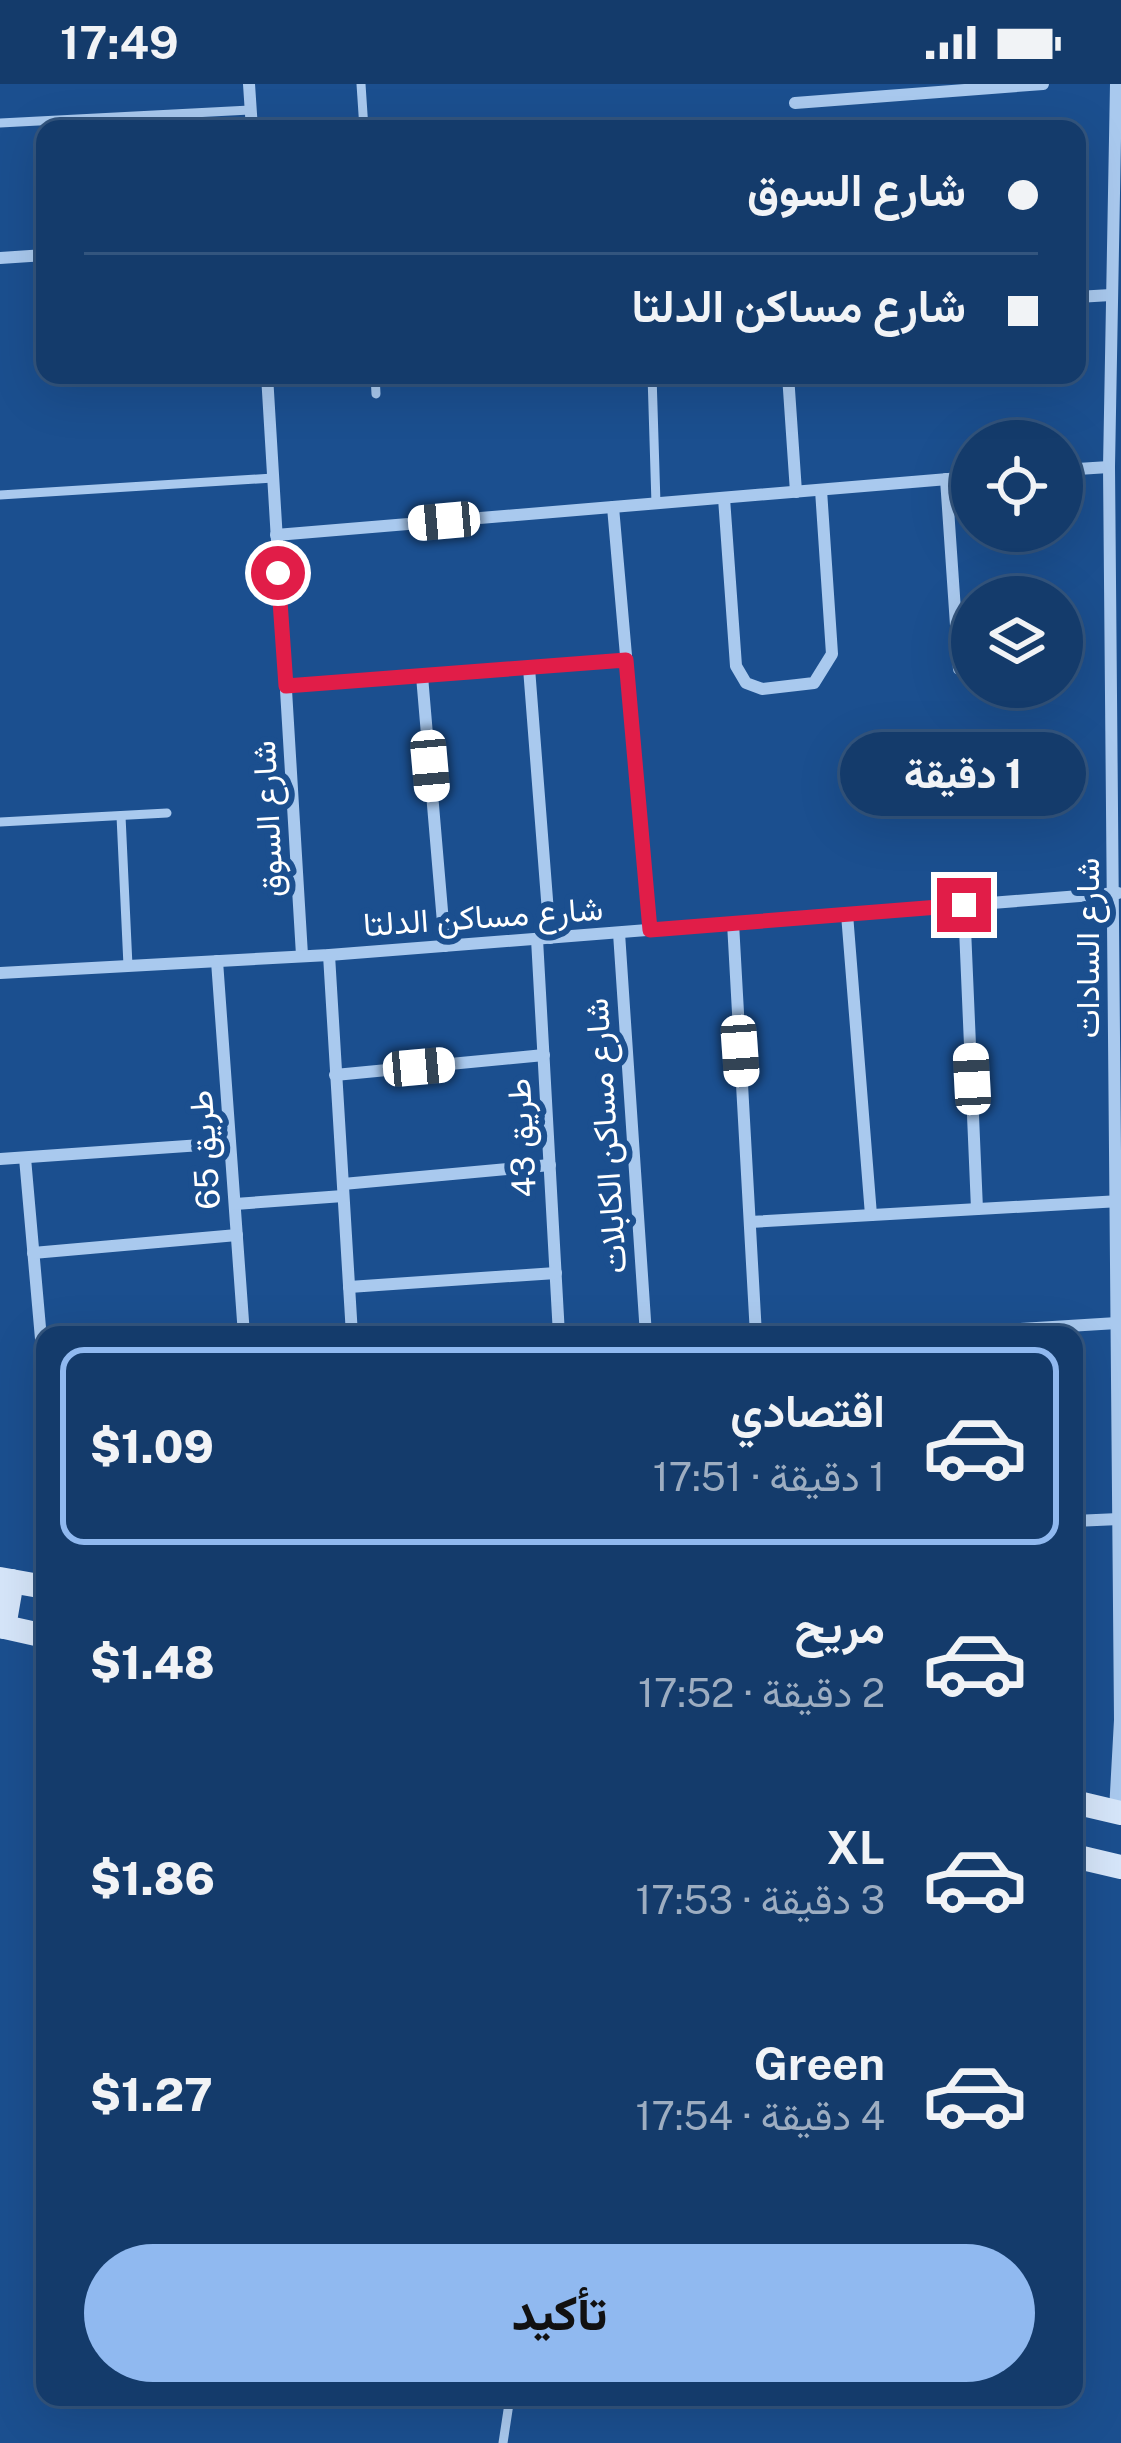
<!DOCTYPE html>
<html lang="ar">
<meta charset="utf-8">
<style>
:root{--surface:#143b6b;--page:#214673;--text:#f1f3f6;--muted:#9dadc1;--line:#33557e;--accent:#90b9f0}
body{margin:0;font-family:"Public Sans",Vazirmatn,sans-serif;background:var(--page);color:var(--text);direction:rtl;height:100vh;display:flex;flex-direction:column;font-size:45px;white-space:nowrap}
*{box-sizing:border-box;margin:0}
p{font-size:39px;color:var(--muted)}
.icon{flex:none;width:66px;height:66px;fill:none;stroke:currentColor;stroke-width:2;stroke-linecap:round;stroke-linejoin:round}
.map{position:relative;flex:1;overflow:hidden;direction:ltr}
.panel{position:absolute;left:36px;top:1242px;width:1047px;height:1080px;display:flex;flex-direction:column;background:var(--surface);border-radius:24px;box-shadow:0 12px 48px #0002,0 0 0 3px var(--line);direction:rtl}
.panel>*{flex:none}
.hud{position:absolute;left:36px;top:36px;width:1050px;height:264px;border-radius:24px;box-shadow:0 12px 48px #0002,0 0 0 3px var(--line);direction:rtl;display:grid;align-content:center;height:264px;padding:0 48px;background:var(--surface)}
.tools{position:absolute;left:951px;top:336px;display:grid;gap:24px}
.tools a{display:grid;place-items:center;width:132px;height:132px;border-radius:50%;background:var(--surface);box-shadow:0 12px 48px #0002,0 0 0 3px var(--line);font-size:60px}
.end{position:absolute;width:54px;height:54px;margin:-27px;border:15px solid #e11d48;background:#fff;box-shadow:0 0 0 6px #fff}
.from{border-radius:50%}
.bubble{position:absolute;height:84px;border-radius:42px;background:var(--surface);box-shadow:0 12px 48px #0002,0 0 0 3px var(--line);font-size:39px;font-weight:800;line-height:84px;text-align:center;direction:rtl}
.car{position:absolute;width:36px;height:72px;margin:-36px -18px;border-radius:15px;box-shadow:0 0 9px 3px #0007;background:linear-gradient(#fff 24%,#345 0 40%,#fff 0 76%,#345 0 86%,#fff 0)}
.hud b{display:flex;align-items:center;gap:42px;height:114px;font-size:45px}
.hud b+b{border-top:3px solid var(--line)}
.hud i{width:30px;height:30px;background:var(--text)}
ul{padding:21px 0 0;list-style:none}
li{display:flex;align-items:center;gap:36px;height:198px;margin:0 24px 18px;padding:0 24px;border:6px solid transparent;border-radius:24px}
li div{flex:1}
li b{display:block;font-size:45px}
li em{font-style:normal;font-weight:800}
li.current{border-color:var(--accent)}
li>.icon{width:108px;height:108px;stroke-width:1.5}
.cta{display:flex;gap:24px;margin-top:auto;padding:24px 48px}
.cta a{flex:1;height:138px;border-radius:72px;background:var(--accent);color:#111;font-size:48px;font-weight:800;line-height:138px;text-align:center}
.status{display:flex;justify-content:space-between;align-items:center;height:84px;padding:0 60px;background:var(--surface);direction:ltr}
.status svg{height:33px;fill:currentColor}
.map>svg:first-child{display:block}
</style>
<div class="status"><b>17:49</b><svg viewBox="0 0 49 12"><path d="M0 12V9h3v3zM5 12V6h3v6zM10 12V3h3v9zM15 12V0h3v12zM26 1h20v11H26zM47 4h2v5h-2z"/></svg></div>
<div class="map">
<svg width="1121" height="2359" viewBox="0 0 1121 2359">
<rect width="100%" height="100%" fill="#1b4f8f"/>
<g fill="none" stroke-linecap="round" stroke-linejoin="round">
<g stroke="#a9c9ee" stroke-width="9">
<path d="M361 0 364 45"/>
<path d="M0 39 250 26"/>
<path d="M375 291 376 310"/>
<path d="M652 291 656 420"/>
<path d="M0 411 273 394"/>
<path d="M121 732 128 882"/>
<path d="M0 738 167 729"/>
<path d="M503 2359 510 2313"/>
</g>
<g stroke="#a9c9ee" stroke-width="12">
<path d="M249 0 252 45"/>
<path d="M795 19 1043 0"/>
<path d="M0 174 45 171"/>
<path d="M1077 213 1111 211"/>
<path d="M267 291 302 871"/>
<path d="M788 291 796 408"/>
<path d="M1062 386 1109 383"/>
<path d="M946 395 959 585"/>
<path d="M724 414 736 582 746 599 762 605 814 599 832 570 821 406"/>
<path d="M613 423 650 846"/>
<path d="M276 451 972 393"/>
<path d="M529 584 550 854"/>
<path d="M422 592 445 862"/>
<path d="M286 602 626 576"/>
<path d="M964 821 977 1125"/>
<path d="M847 830 871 1131"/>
<path d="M733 839 756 1251"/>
<path d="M619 849 646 1251"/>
<path d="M537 855 559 1251"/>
<path d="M329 871 352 1251"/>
<path d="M217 877 244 1251"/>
<path d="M0 889 329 871 1118 809"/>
<path d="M335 991 544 971"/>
<path d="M25 1074 45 1300"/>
<path d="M0 1075 230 1059"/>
<path d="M343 1100 550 1081"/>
<path d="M235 1120 343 1112"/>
<path d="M750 1138 1120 1117"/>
<path d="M33 1169 237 1151"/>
<path d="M349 1203 556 1189"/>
<path d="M924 1251 1117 1239"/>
<path d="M1074 1437 1119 1435"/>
<path d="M1115 1727 1120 1636 1109 383 1116 0"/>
</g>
<g stroke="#d6e6fa" stroke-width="24">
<path d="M0 1495 45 1503"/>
<path d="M0 1542 45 1552"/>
<path d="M4 1543 12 1497"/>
<path d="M1074 1718 1121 1729"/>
<path d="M1074 1772 1121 1783"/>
</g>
</g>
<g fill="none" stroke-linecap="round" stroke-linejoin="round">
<path stroke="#e11d48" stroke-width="15" d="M278 489 286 602 626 576 650 846 964 821"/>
</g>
<g text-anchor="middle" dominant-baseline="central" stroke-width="12" stroke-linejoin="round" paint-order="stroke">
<g font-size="33" fill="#fff" stroke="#1b4f8f">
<text transform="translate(267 735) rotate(-93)">شارع السوق</text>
<text transform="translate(483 832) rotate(-4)">شارع مساكن الدلتا</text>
<text transform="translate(1087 864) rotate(-90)">شارع السادات</text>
<text transform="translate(605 1052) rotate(-94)">شارع مساكن الكابلات</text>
<text transform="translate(521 1054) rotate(-93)">طريق 43</text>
<text transform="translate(204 1066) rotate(-94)">طريق 65</text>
</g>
</g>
</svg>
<div class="tools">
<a><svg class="icon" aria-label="locate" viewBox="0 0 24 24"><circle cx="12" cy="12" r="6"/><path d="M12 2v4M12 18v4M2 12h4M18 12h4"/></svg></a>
<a><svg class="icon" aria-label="layers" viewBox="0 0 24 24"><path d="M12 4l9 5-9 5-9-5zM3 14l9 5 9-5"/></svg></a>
</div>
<i class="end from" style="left:278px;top:489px"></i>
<i class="end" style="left:964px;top:821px"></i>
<div class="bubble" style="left:840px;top:648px;width:246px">1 دقيقة</div>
<i class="car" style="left:444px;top:437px;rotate:265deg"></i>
<i class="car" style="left:430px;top:682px;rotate:175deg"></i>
<i class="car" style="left:740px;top:967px;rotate:176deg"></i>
<i class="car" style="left:419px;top:983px;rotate:85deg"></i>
<i class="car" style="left:972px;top:995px;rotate:357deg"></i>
<div class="hud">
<b><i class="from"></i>شارع السوق</b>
<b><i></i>شارع مساكن الدلتا</b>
</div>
<section class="panel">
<ul>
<li class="current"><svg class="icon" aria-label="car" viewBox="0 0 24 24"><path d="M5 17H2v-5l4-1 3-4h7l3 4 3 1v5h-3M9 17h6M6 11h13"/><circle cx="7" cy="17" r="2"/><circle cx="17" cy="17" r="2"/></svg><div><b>اقتصادي</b><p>1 دقيقة · 17:51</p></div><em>$1.09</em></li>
<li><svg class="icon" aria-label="car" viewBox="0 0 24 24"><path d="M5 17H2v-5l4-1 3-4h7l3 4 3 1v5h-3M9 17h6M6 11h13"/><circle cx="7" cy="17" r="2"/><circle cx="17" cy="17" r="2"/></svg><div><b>مريح</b><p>2 دقيقة · 17:52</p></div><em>$1.48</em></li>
<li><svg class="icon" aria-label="car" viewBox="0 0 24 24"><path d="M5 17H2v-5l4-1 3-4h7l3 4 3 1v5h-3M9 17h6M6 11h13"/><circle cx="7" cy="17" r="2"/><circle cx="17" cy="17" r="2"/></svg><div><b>XL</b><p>3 دقيقة · 17:53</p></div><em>$1.86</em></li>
<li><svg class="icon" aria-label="car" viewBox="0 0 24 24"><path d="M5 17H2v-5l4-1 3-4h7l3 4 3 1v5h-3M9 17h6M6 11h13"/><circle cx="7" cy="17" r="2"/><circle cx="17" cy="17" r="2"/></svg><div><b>Green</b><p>4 دقيقة · 17:54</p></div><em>$1.27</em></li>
</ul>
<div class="cta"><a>تأكيد</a></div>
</section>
</div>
